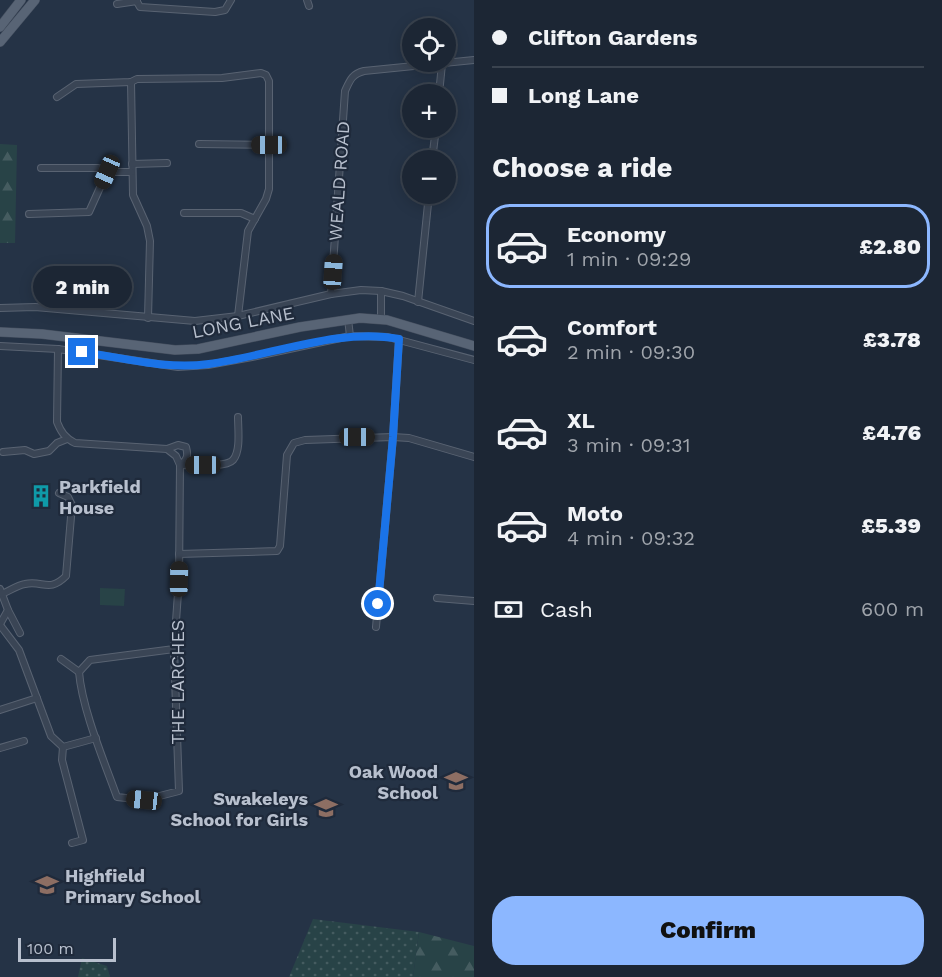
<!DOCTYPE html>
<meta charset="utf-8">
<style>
:root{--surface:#1c2634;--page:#252e3c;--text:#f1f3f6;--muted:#a0a5ac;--line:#3a434f;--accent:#8cb7ff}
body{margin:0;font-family:"Work Sans",sans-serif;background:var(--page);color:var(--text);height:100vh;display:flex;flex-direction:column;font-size:22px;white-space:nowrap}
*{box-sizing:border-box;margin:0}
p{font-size:20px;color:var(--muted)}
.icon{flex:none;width:33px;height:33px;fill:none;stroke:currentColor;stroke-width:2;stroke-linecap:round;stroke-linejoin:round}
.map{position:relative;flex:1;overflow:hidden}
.details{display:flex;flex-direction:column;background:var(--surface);width:468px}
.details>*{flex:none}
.top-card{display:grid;align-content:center;height:132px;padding:0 18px;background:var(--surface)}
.controls{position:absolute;left:402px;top:18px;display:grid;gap:12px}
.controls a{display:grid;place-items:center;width:54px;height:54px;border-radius:50%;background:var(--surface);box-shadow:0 3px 15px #0003,0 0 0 2px var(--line);font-size:30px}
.scale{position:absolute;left:18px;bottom:15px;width:98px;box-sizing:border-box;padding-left:6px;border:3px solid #b8c0ce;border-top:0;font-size:16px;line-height:21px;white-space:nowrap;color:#b8c0ce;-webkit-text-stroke:4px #1f2a3b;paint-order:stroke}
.end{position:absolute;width:27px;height:27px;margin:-14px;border:8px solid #1a73e8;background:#fff;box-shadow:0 0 0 3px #fff}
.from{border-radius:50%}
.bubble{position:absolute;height:42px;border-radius:21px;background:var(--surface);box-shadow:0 3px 15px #0003,0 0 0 2px var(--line);font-size:20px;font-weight:800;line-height:42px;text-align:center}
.car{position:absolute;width:18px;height:36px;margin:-18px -9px;border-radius:8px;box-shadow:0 0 4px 2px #0007;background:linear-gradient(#222 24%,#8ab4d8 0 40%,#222 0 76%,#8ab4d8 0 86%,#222 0)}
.top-card b{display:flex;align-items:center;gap:21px;height:57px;font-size:22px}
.top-card b+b{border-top:2px solid var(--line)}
.top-card i{width:15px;height:15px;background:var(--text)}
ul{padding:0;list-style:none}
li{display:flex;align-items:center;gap:18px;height:84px;margin:0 12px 9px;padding:0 6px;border:3px solid transparent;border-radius:24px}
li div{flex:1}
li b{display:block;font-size:22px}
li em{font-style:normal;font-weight:800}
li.selected{border-color:var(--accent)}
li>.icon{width:54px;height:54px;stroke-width:1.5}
h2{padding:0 18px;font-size:27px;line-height:72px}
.pay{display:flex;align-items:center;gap:15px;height:66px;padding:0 18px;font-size:22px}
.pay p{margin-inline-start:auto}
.primary-button{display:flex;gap:12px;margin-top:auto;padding:12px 18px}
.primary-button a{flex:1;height:69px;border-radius:24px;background:var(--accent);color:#111;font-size:24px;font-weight:800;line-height:69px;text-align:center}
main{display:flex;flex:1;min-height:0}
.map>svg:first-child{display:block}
</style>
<main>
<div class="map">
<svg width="474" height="977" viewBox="0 0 474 977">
<defs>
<pattern id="grass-dots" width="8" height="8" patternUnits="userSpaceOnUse" patternTransform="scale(1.5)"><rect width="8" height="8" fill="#284347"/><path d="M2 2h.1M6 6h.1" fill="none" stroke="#455c60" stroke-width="1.8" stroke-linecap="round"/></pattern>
<pattern id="forest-firs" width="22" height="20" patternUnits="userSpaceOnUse" patternTransform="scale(1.5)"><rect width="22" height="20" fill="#284347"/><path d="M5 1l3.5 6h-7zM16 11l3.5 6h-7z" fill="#455c60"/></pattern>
</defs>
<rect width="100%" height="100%" fill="#253346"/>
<g fill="url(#grass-dots)">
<path d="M313 919 419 932 413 977H289Z"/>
<path d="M82 958 107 966 110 977H78Z"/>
</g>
<g fill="url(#forest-firs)">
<path d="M0 144 17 145 15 243H0Z"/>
<path d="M419 932 474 946V977H413Z"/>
</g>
<path fill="#284347" d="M100 588 125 589 124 606 100 605Z"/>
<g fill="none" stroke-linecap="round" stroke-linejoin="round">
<g stroke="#596372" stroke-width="8">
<g id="street">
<path d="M136 0 140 7 215 12 225 10 231 0"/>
<path d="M307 0 309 6"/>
<path d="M117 4 137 1"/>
<path d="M131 82 133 195 147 226 150 241 148 318"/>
<path d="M439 94 442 64"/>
<path d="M57 97 76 84 131 82 137 79 222 78 261 73 266 75 269 81V189L266 199 248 231 238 316"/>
<path d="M199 144 269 145"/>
<path d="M432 160 436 128"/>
<path d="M132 164 167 163"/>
<path d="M41 168H98L107 172H132"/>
<path d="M184 213H241L255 219"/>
<path d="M29 214 89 212 107 172"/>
<path d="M331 294 345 91C350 80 352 74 364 71L474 60"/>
<path d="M418 302 429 194"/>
<path d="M0 308 35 307 195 321 238 316 331 294 361 290 381 291 403 296 474 321"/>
<path d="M348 319 350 336 388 337 474 360"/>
<path d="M381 319V291"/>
<path d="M0 346 58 349 178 367 208 365 252 357 350 336"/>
<path d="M58 349 57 422C61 432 65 438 75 443L167 449 176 456 180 465 179 579 174 649 179 791 144 800 117 797C104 761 82 709 79 672L90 660 174 649"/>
<path d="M167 449 178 445 186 447C188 455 188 459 181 464"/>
<path d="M3 452 25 450 34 454 49 451 57 443 67 439"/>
<path d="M180 465C191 465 226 468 233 460 241 451 238 429 238 417"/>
<path d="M179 554 277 551 280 546 287 455 294 443 305 440 393 437 409 438 474 457"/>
<path d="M0 589 8 610 0 624"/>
<path d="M2 594C9 591 18 585 25 584 43 580 49 593 66 576L72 505 68 497 59 493"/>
<path d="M437 598 474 601"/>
<path d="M8 610 20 633"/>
<path d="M0 625 19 650 51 736 63 747"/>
<path d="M376 627 393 437 399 339"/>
<path d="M61 659 79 672"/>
<path d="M0 710 37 698"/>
<path d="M63 747 62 760 83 840 72 843"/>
<path d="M63 747 96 738"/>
<path d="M0 748 24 741"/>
</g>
</g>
<g stroke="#444e5e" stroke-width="10">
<g id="primary">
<path d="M0 27 21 0"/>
<path d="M0 42 35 0"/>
<path d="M0 332 42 334 175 350 198 349 300 327 360 318 387 320 474 346"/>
</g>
</g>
<use href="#street" stroke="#3a4555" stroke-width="6"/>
<use href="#primary" stroke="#586475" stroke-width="9"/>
</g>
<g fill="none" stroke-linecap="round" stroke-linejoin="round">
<path stroke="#1a73e8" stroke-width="8" d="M82 352C125 358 166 370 209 364 270 356 340 327 399 339L393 437 378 604"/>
</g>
<defs>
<g id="building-bare" transform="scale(1.8)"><path d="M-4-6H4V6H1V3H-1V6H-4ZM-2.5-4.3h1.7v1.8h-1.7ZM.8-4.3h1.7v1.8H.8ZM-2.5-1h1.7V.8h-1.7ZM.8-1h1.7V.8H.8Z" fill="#0f9aa8" stroke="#1f2a3b" stroke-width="2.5" paint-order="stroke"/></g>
<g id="school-bare" transform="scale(1.8)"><path d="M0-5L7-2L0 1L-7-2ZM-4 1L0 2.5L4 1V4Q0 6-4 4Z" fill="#8d6e63" stroke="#1f2a3b" stroke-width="2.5" paint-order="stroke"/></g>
</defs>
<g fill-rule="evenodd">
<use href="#building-bare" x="41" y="496"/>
<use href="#school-bare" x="456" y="781"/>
<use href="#school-bare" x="326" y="808"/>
<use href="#school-bare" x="47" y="885"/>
</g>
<g text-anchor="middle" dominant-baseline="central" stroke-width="4.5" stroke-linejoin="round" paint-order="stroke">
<g font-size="18" fill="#b8c0ce" stroke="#1f2a3b">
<text transform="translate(339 181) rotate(-86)">WEALD ROAD</text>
<text transform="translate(243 322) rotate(-11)">LONG LANE</text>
<text transform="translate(177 682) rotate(-90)">THE LARCHES</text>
</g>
<g font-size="18" font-weight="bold" fill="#b8c0ce" stroke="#1f2a3b" text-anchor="start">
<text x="59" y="486">Parkfield<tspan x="59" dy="21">House</tspan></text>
<text x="438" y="771" text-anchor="end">Oak Wood<tspan x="438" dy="21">School</tspan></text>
<text x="308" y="798" text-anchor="end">Swakeleys<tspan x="308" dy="21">School for Girls</tspan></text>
<text x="65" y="875">Highfield<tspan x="65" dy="21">Primary School</tspan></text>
</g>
</g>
</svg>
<div class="controls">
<a><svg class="icon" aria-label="locate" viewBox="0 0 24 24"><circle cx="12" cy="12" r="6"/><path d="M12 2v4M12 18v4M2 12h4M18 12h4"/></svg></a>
<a>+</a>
<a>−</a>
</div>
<div class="scale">100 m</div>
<i class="end from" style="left:378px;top:604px"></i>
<i class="end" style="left:82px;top:352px"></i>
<div class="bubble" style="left:33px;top:266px;width:99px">2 min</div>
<i class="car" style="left:269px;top:145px;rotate:270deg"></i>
<i class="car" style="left:107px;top:172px;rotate:204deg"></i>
<i class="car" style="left:333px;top:272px;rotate:4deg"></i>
<i class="car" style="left:357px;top:437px;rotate:90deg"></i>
<i class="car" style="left:203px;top:465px;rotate:270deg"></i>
<i class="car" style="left:179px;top:579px;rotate:1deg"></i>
<i class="car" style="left:144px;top:800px;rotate:276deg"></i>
</div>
<section class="details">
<div class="top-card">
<b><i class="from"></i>Clifton Gardens</b>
<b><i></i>Long Lane</b>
</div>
<h2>Choose a ride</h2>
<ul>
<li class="selected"><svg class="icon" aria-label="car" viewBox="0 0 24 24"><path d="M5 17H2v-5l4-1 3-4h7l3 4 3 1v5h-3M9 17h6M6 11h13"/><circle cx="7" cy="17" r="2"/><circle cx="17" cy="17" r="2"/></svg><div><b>Economy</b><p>1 min · 09:29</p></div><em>£2.80</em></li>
<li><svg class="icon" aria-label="car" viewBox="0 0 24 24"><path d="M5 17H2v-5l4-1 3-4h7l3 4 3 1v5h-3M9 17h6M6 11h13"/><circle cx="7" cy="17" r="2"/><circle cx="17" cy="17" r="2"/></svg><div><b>Comfort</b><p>2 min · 09:30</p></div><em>£3.78</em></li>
<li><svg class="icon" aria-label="car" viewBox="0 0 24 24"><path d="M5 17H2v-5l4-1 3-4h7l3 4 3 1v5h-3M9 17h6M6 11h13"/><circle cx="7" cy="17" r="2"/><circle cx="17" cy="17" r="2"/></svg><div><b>XL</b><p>3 min · 09:31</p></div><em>£4.76</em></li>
<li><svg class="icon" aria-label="car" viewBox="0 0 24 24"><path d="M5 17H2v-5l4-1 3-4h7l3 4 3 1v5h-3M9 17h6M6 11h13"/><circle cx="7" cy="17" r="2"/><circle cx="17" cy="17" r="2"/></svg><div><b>Moto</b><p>4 min · 09:32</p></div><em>£5.39</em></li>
</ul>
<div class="pay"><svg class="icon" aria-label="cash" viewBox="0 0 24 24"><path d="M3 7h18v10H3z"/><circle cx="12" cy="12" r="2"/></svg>Cash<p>600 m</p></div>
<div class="primary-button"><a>Confirm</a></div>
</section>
</main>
